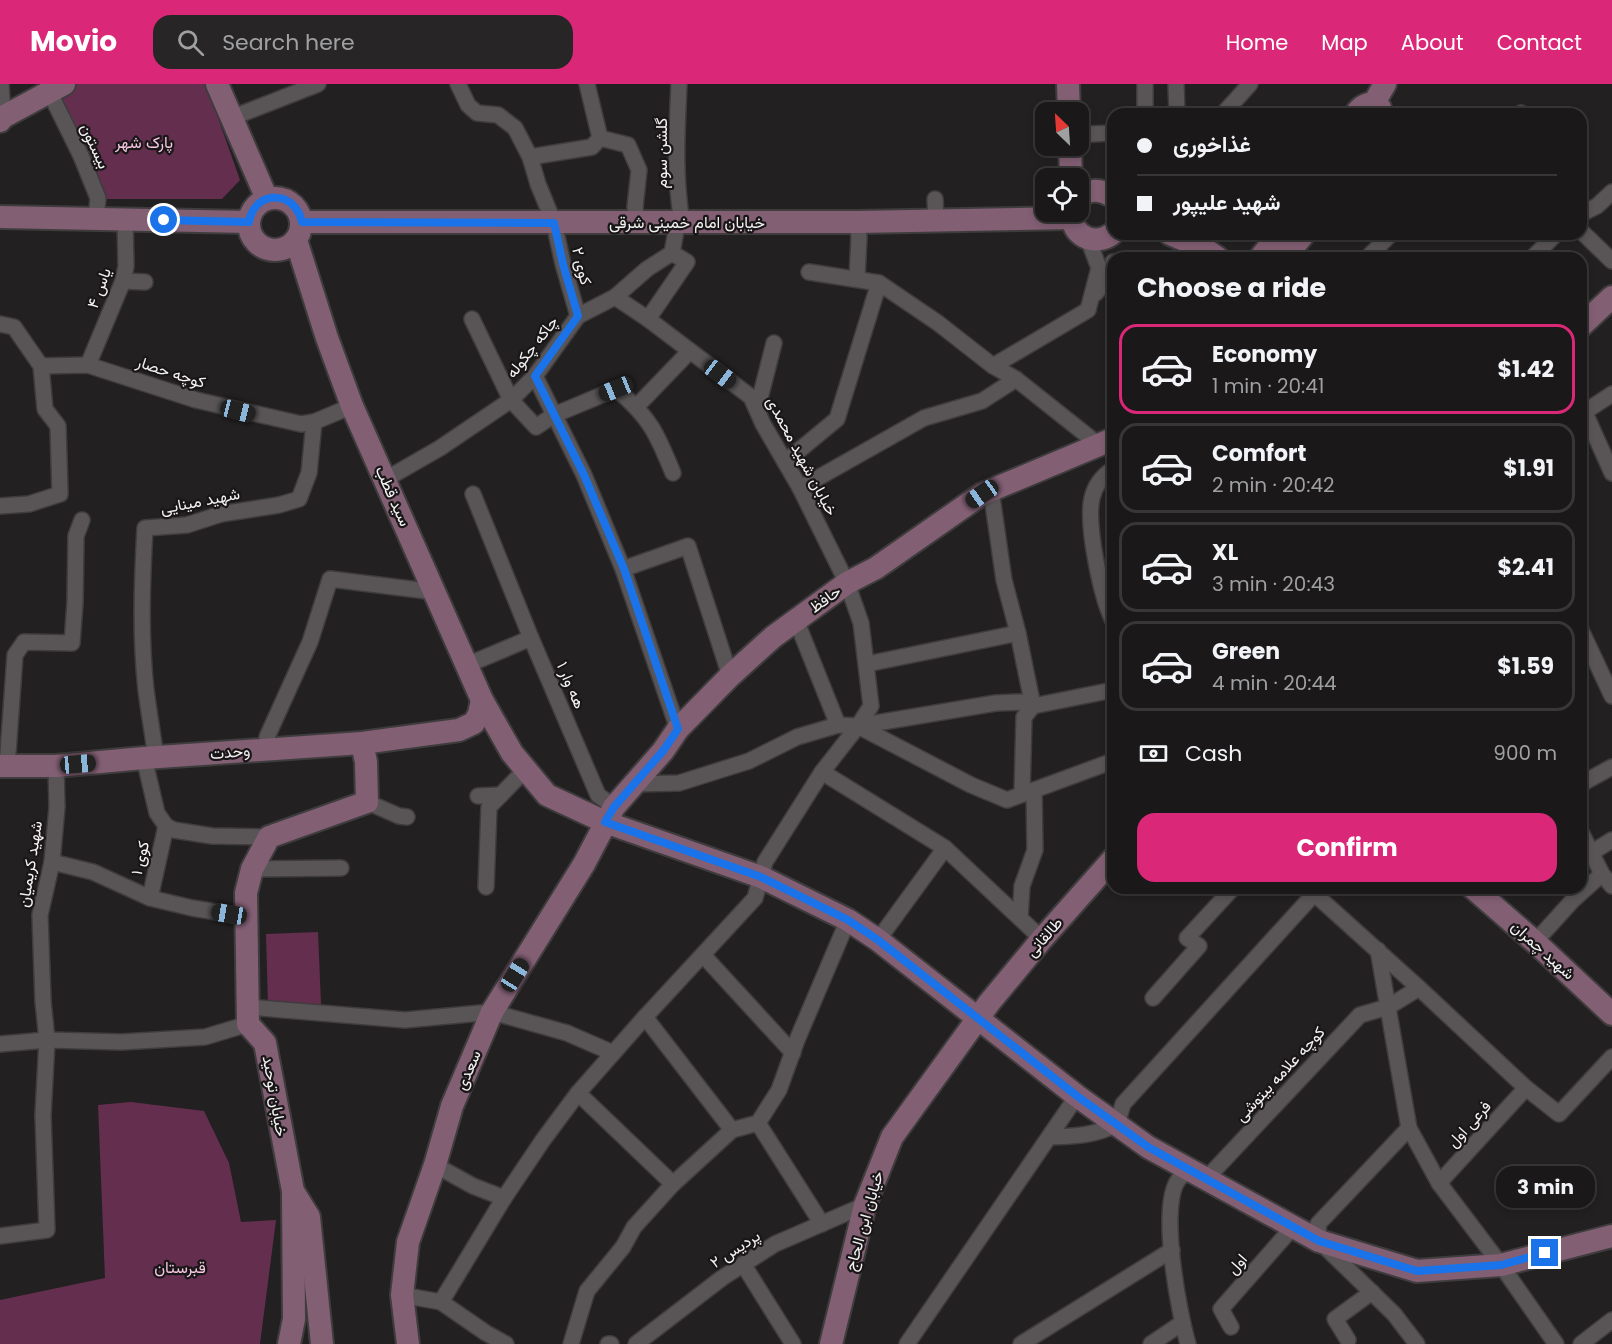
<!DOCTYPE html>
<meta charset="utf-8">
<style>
:root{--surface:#1a1819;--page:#272526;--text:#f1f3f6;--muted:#9fa0a2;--line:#383738;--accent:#db2777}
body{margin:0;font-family:Poppins,Vazirmatn,sans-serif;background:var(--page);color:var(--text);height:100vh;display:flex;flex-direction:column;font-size:22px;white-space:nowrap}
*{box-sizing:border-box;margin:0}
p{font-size:20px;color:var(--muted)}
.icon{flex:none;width:33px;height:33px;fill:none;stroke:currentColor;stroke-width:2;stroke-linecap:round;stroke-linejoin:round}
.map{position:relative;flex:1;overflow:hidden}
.details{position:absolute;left:1107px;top:168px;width:480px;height:642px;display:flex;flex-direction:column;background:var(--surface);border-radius:18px;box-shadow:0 3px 9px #0003,0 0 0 2px var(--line)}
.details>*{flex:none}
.guide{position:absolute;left:1107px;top:24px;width:480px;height:132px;border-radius:18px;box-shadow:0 3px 9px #0003,0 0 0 2px var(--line);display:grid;align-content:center;height:132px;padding:0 30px;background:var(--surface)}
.needle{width:39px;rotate:335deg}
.buttons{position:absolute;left:1035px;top:18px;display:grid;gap:12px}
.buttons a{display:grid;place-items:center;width:54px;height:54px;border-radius:12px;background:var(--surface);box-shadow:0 3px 9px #0003,0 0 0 2px var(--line);font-size:30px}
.end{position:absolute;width:27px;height:27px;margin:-14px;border:8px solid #1a73e8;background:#fff;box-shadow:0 0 0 3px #fff}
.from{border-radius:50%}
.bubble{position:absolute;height:42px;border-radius:18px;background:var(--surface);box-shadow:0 3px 9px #0003,0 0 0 2px var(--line);font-size:20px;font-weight:700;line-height:42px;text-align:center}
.car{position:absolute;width:18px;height:36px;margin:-18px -9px;border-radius:8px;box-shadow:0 0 4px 2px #0007;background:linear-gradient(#222 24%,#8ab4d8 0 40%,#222 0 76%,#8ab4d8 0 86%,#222 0)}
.guide b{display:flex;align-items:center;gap:21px;height:57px;font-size:22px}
.guide b+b{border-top:2px solid var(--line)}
.guide i{width:15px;height:15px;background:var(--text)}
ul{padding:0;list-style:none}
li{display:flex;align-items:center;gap:18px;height:90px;margin:0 12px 9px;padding:0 18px;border:3px solid var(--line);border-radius:18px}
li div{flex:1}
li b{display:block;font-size:22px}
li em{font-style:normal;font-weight:700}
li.on{border-color:var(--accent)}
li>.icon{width:54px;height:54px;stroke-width:1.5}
h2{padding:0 30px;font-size:27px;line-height:72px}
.pay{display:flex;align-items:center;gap:15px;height:66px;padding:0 30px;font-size:22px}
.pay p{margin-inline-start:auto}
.button{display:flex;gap:12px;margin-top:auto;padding:12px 30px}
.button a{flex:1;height:69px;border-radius:18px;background:var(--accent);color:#fff;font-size:24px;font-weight:700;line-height:69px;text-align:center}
header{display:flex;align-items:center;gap:36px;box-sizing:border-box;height:84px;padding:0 30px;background:var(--accent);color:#fff}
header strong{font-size:28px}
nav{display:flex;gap:33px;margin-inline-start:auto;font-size:21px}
.search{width:420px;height:54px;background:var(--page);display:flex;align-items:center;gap:15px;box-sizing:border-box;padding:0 21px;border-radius:18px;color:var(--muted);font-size:22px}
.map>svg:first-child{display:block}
</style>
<header>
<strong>Movio</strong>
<div class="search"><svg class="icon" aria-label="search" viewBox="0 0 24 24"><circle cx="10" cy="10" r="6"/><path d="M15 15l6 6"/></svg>Search here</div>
<nav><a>Home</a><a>Map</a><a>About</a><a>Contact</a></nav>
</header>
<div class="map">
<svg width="1612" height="1260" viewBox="0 0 1612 1260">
<rect width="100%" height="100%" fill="#232021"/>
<g fill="#642e4f">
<path d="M64 0H206L240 96 222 115H99L49 7Z"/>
<path d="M318 848 321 920 268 922 266 850Z"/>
<path d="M131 1018 204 1027 229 1079 241 1138 276 1136 260 1260H0V1216L105 1194 98 1021Z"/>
</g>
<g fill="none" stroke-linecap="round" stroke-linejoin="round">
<g stroke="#3f3c3e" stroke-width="18">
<g id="street">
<path d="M1 0 3 33"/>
<path d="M458 0 468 21 477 29 498 31 515 44 530 73 592 63 600 54"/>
<path d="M587 0 600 54 628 61 639 86 635 123 637 138"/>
<path d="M1145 0V30"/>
<path d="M1176 0 1177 30"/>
<path d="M49 7 81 72 98 114 96 134"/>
<path d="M1223 30 1250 0"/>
<path d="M1520 30 1521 29"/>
<path d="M231 34 318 0"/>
<path d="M1091 50 1113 49"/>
<path d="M530 73 538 100 554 139 563 180 578 232"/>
<path d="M935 115 936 138"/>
<path d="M1581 130 1597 122 1612 108"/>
<path d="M1581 147 1612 177"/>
<path d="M672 169 676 147 682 138C674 93 677 45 679 0"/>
<path d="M1367 174 1391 150"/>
<path d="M1532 174 1556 150"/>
<path d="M809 188 879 199 938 239 993 282 1016 295 1099 361"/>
<path d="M857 195 859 153 857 138"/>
<path d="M123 197 145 198"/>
<path d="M1096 209 1112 188 1113 178"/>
<path d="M472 235 511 316 536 343 554 331 616 305C650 333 657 350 673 389"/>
<path d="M648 235 687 178 672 169"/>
<path d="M0 240 14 243 41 282 45 325 58 342 60 410 29 420 0 422"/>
<path d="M88 281 123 197 126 182 125 135"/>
<path d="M41 282 88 281 196 316 301 340 314 338"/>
<path d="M993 282 1088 226 1099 184 1088 155"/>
<path d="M535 292 584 391 623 485 678 645"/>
<path d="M1581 320 1612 389"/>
<path d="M637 322 690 267"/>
<path d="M757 326 774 259"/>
<path d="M1586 327 1612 310"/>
<path d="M785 378 837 335 879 199"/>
<path d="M1113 385C1102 392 1095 401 1092 414 1086 441 1101 512 1113 537"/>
<path d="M386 395 440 364 511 316 535 292 578 232 615 213 647 185 672 169"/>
<path d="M800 404 924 334 982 317 1016 295"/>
<path d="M991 406 1004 496 1018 549 1033 622 1024 633 1022 710"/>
<path d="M473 410 531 554"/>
<path d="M623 485 688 462 730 592"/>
<path d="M796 536 838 641"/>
<path d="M1581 546 1612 612"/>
<path d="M867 580 1018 549"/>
<path d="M467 581 531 554 598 711 614 723"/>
<path d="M858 642 996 619 1021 618 1033 622 1113 606"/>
<path d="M266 665 267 653 310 558 330 495 435 508"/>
<path d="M144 674 157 729 166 742 174 746 212 752 269 753"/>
<path d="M156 674C153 652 149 629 146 606 140 552 142 498 145 444L187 441 221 430 279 421 299 415 309 389 314 338 352 322"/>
<path d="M7 683 15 571 24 558 72 559 75 519 76 452 82 436"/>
<path d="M822 688 945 764 1042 855"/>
<path d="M635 700 679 699 749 677 797 653 838 641 858 642 971 701 1007 716 1113 677"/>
<path d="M1581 700 1612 683"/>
<path d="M478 712 501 711"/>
<path d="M367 718 399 732 407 733"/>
<path d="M1581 748 1602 790 1612 802"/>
<path d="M1591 769 1612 756"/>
<path d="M52 778 93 788 150 814 192 824 247 833"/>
<path d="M252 785 341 784"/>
<path d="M486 803 489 723 526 685"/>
<path d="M1308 804 1419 904 1526 1004 1559 1030 1612 973"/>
<path d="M150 814 166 742"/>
<path d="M1020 834 1022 802 1035 766 1034 706"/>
<path d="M878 856 945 764"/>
<path d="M1535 858 1573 816 1602 790"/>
<path d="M1378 866 1409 1044 1439 1099 1501 1181 1556 1260"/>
<path d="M703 871 793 969"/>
<path d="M1153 914 1199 862 1187 854 1233 804"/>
<path d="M247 923 405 936 492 928 567 949 613 969"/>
<path d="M645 933 732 1046"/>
<path d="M0 960 47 956 122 958 205 953 248 940"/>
<path d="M578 1009 673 1100"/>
<path d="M758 1039 822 1140"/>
<path d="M1409 1044 1318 1140 1319 1157 1394 1230 1417 1260"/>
<path d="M1049 1053C1075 1052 1094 1052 1117 1040L1123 1020 1314 810"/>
<path d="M435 1081 473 1102 504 1114 543 1056 578 1009 645 933 755 814 765 778 822 688 858 642 871 622 861 539 847 499 800 404 763 340 751 313 648 235 615 213"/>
<path d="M1206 1095 1360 931 1388 923 1419 904"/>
<path d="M1439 1099 1526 1004"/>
<path d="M0 1152 47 1146 43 1031 47 956 43 917 40 831 52 778 57 723 56 682"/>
<path d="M743 1180 793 1260"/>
<path d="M402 1211 441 1218 486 1249 506 1260"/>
<path d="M441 1218 504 1114"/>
<path d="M1231 1243 1221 1225 1293 1143"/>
<path d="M1348 1256 1335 1235 1372 1208"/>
<path d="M571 1260 587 1207 623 1163 634 1143 673 1100 732 1046 758 1039 779 1006 797 956 848 836"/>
<path d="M608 1260H611"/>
<path d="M636 1260 722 1194 775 1160 865 1121"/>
<path d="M907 1260 1077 1012"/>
<path d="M1021 1260 1172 1166"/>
<path d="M1151 1260 1182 1239"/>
<path d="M1188 1260C1179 1229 1158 1120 1179 1095 1181 1092 1187 1089 1190 1087"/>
<path d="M1581 1260 1612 1236"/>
</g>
</g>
<g stroke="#3f3c3e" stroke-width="26">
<g id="secondary">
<path d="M217 0 267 115"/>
<path d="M1068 0 1069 28"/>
<path d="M1374 19 1385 0"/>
<path d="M1356 30C1360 23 1365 20 1374 19L1380 24V30"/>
<path d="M0 37 3 33 64 0"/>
<path d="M1070 62 1071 94"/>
<circle cx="275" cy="140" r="26"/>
<path d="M1078 114C1089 104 1101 105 1113 113"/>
<path d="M1072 128C1070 151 1094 164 1113 149"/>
<path d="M0 133 249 138"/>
<path d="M302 138H857L1072 134"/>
<path d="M1170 150 1205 165 1218 174"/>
<path d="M296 156 327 254 352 322 482 616 512 669 547 711 605 738 761 793 848 836 878 856 1077 1012 1148 1063 1319 1157 1417 1187 1501 1181 1612 1152"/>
<path d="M1260 174 1279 150"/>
<path d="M1284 174 1304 150"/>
<path d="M1581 242 1612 213"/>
<path d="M0 682H56L144 674 362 659 459 646 474 639 479 630 482 616"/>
<path d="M1473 804 1535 858 1612 930"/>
<path d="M289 1260 294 1235 293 1109"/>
<path d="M322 1260 309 1133 293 1107 265 959 248 940 246 809 252 785 269 753 367 718 366 678 362 659"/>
<path d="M408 1260 402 1211 408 1158 435 1081 452 1022 492 928 584 780 614 723 663 667 678 645 730 592 773 553 847 499 876 484 982 410 1113 355"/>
<path d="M831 1260 865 1121 892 1053 989 919 1042 855 1113 775"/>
</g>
</g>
<use href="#street" stroke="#595557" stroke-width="15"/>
<use href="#secondary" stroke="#835f74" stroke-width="22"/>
</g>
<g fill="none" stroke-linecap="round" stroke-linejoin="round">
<path stroke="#1a73e8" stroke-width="8" d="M164 136 249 138C255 105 295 106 302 138L554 139 563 180 578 232 535 292 584 391 624 485 678 645 663 667 614 723 605 738 761 793 848 836 878 856 1077 1012 1148 1063 1319 1157 1417 1187 1501 1181 1545 1169"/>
</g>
<g text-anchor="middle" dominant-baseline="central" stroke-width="4.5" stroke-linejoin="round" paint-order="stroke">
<g font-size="16" fill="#f7c8e1" stroke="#191618">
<text x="144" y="58">پارک شهر</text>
<text x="180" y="1183">قبرستان</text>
</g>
<g font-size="16" fill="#f5f2f3" stroke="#191618">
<text transform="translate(95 62) rotate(65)">بیستون</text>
<text transform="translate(661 69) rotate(-90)">گلشن سوم</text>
<text x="687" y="138">خیابان امام خمینی شرقی</text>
<text transform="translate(582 182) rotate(76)">کوی ۲</text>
<text transform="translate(99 204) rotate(-70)">یاس ۴</text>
<text transform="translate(532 263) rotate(-52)">چاکه چکوله</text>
<text transform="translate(171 288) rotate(18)">کوچه حصار</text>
<text transform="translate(802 372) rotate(62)">خیابان شهید محمدی</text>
<text transform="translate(393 412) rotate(66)">سید قطب</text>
<text transform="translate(200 417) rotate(-11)">شهید مینایی</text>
<text transform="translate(825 515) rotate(-36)">حافظ</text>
<text transform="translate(571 601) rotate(67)">هه وار ۱</text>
<text transform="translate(230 668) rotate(-5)">وحدت</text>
<text transform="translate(140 774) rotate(-77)">کوی ۱</text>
<text transform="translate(30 780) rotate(-81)">شهید کریمیان</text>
<text transform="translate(1044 853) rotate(-49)">طالقانی</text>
<text transform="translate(1543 866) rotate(42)">شهید چمران</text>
<text transform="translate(468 986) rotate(-67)">سعدی</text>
<text transform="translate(1280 990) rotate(-47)">کوچه علامه بیتوشی</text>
<text transform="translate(275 1012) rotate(80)">خیابان توحید</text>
<text transform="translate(1469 1040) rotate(-48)">فرعی اول</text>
<text transform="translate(864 1137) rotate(-74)">خیابان ابن الحاج</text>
<text transform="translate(735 1165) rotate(-33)">پردیس ۲</text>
<text transform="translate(1237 1180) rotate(-49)">اول</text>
</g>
</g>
</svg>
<div class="buttons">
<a><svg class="needle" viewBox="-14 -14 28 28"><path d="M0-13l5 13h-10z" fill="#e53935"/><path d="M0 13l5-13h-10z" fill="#9fa0a2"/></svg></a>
<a><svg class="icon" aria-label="locate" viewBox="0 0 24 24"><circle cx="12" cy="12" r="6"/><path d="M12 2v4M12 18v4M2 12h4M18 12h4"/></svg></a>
</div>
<i class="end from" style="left:164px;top:136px"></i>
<i class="end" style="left:1545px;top:1169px"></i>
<div class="bubble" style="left:1496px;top:1082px;width:99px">3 min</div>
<i class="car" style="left:720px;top:290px;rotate:127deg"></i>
<i class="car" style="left:616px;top:305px;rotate:248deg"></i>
<i class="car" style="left:238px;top:327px;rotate:104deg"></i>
<i class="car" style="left:982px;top:410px;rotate:235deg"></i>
<i class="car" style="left:78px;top:680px;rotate:85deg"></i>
<i class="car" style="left:229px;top:830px;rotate:279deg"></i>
<i class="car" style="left:515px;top:891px;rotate:32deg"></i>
<div class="guide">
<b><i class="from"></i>غذاخوری</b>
<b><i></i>شهید علیپور</b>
</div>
<section class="details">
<h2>Choose a ride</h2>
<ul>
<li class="on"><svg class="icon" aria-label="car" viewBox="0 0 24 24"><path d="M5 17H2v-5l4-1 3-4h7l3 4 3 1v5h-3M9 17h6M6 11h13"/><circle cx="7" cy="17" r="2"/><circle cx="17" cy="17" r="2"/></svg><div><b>Economy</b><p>1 min · 20:41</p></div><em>$1.42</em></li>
<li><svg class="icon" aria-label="car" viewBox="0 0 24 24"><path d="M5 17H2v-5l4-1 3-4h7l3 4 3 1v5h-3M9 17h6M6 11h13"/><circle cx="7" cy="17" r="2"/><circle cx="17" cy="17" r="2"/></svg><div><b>Comfort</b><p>2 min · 20:42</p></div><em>$1.91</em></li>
<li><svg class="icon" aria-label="car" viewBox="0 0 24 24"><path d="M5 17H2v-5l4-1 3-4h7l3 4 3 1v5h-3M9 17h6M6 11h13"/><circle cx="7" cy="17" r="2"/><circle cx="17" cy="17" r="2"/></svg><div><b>XL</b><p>3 min · 20:43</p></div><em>$2.41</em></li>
<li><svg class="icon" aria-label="car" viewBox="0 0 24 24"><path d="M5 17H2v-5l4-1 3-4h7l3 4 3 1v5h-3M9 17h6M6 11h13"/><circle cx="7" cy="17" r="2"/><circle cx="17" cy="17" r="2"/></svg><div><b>Green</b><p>4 min · 20:44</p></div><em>$1.59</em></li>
</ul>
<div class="pay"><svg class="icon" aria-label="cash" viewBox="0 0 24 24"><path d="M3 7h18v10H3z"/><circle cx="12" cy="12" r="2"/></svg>Cash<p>900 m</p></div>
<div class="button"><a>Confirm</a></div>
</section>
</div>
